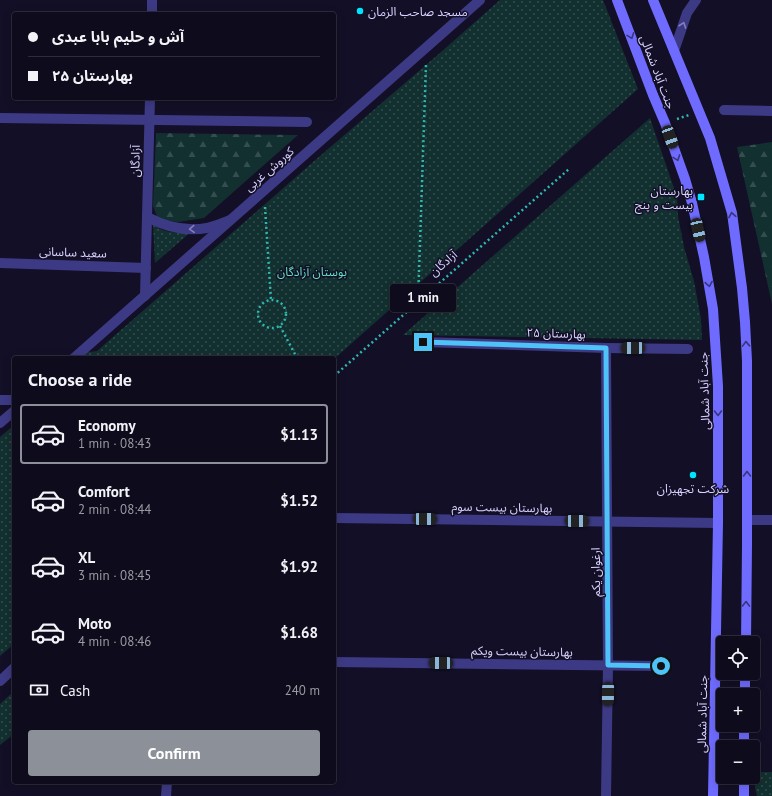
<!DOCTYPE html>
<meta charset="utf-8">
<style>
:root{--surface:#0e0b1c;--page:#171425;--text:#f1f3f6;--muted:#9b9ba3;--line:#2e2b3b;--accent:#8c9099}
body{margin:0;font-family:"PT Sans","Noto Sans Arabic",sans-serif;background:var(--page);color:var(--text);height:100vh;display:flex;flex-direction:column;font-size:15px;white-space:nowrap}
*{box-sizing:border-box;margin:0}
p{font-size:13px;color:var(--muted)}
.icon{flex:none;width:22px;height:22px;fill:none;stroke:currentColor;stroke-width:2;stroke-linecap:round;stroke-linejoin:round}
.map{position:relative;flex:1;overflow:hidden}
.sheet{position:absolute;left:12px;top:356px;width:324px;height:428px;display:flex;flex-direction:column;background:var(--surface);border-radius:4px;box-shadow:0 2px 10px #0003,0 0 0 1px var(--line)}
.sheet>*{flex:none}
.guide{position:absolute;left:12px;top:12px;width:324px;height:88px;border-radius:4px;box-shadow:0 2px 10px #0003,0 0 0 1px var(--line);display:grid;align-content:center;height:88px;padding:0 16px;background:var(--surface)}
.controls{position:absolute;left:716px;top:636px;display:grid;gap:8px}
.controls a{display:grid;place-items:center;width:44px;height:44px;border-radius:4px;background:var(--surface);box-shadow:0 2px 10px #0003,0 0 0 1px var(--line);font-size:20px}
.end{position:absolute;width:18px;height:18px;margin:-9px;border:5px solid #4fc3f7;background:#111;box-shadow:0 0 0 2px #111}
.from{border-radius:50%}
.bubble{position:absolute;height:28px;border-radius:4px;background:var(--surface);box-shadow:0 2px 10px #0003,0 0 0 1px var(--line);font-size:13px;font-weight:800;line-height:28px;text-align:center}
.car{position:absolute;width:12px;height:24px;margin:-12px -6px;border-radius:5px;box-shadow:0 0 3px 1px #0007;background:linear-gradient(#222 24%,#8ab4d8 0 40%,#222 0 76%,#8ab4d8 0 86%,#222 0)}
.guide b{display:flex;align-items:center;gap:14px;height:38px;font-size:15px}
.guide b+b{border-top:1px solid var(--line)}
.guide i{width:10px;height:10px;background:var(--text)}
ul{padding:0;list-style:none}
li{display:flex;align-items:center;gap:12px;height:60px;margin:0 8px 6px;padding:0 8px;border:2px solid transparent;border-radius:4px}
li div{flex:1}
li b{display:block;font-size:15px}
li em{font-style:normal;font-weight:800}
li.current{border-color:var(--accent)}
li>.icon{width:36px;height:36px;stroke-width:1.5}
h2{padding:0 16px;font-size:18px;line-height:48px}
.pay{display:flex;align-items:center;gap:10px;height:44px;padding:0 16px;font-size:15px}
.pay p{margin-inline-start:auto}
.cta{display:flex;gap:8px;margin-top:auto;padding:8px 16px}
.cta a{flex:1;height:46px;border-radius:4px;background:var(--accent);color:#fff;font-size:16px;font-weight:800;line-height:46px;text-align:center}
.map>svg:first-child{display:block}
</style>
<div class="map">
<svg width="772" height="796" viewBox="0 0 772 796">
<defs>
<pattern id="forest-firs" width="22" height="20" patternUnits="userSpaceOnUse"><rect width="22" height="20" fill="#12302f"/><path d="M5 1l3.5 6h-7zM16 11l3.5 6h-7z" fill="#344d4e"/></pattern>
<pattern id="park-dots" width="8" height="8" patternUnits="userSpaceOnUse"><rect width="8" height="8" fill="#12302f"/><path d="M2 2h.1M6 6h.1" fill="none" stroke="#344d4e" stroke-width="1.8" stroke-linecap="round"/></pattern>
</defs>
<rect width="100%" height="100%" fill="#130f26"/>
<g fill="url(#forest-firs)">
<path d="M156 133 298 135 204 218 178 222 158 219 153 206Z"/>
<path d="M772 142V304L737 147Z"/>
</g>
<g fill="url(#park-dots)">
<path d="M500 0H603L638 89 334 359V358H75L80 353 97 351 313 162 441 52Z"/>
<path d="M650 118 677 197 678 216 684 247 694 281 701 319 702 340 403 335Z"/>
<path d="M153 225C168 234 175 233 192 231L155 263Z"/>
<path d="M14 425V644L0 656V437Z"/>
<path d="M14 691V734L0 745V704Z"/>
<path d="M755 772H772V796H757L755 788Z"/>
</g>
<g fill="none" stroke-linecap="round" stroke-linejoin="round">
<g stroke="#2fb8b0" stroke-width="2.5" stroke-dasharray="2 3" stroke-linecap="butt">
<path d="M677 119 689 115"/>
<path d="M265 207 271 300"/>
<circle cx="272" cy="314" r="14"/>
<path d="M418 302 426 65"/>
<path d="M280 326 297 358"/>
<path d="M334 376 569 169"/>
</g>
<g stroke="#3d3a85" stroke-width="10">
<path d="M724 110 772 111"/>
<path d="M0 118 307 122"/>
<path d="M147 217C166 227 185 232 207 228 214 226 223 223 230 220"/>
<path d="M0 263 146 268"/>
<path d="M423 342 606 348 688 349"/>
<path d="M606 348 608 665 606 796"/>
<path d="M0 400H14"/>
<path d="M334 518 718 523"/>
<path d="M747 520H772"/>
<path d="M334 662 661 666"/>
<path d="M0 681 14 668"/>
<path d="M166 796 167 782"/>
</g>
<g stroke="#3d3a85" stroke-width="10">
<path d="M152 14V0"/>
<path d="M674 51 687 13 696 0"/>
<path d="M145 296 150 98"/>
<path d="M74 358 480 0"/>
<path d="M0 423 14 411"/>
</g>
<g stroke="#6f6bff" stroke-width="10">
<path d="M617 0 653 95 665 123 685 179 692 203 704 257 713 309 718 386V523L713 796"/>
<path d="M653 0 710 138 732 213 742 288 745 322 747 361V545L746 643"/>
<path d="M745 695V673"/>
<path d="M744 747V725"/>
<path d="M744 796V777"/>
</g>
</g>
<defs><path id="oneway-chevron" d="M-2-3.5L2.5 0L-2 3.5" fill="none" stroke-width="1.6" stroke-linecap="round" stroke-linejoin="round"/></defs>
<g stroke="#837fbc">
<use href="#oneway-chevron" transform="translate(683 25) rotate(-71)"/>
<use href="#oneway-chevron" transform="translate(192 229) rotate(177)"/>
</g>
<g stroke="#38347d">
<use href="#oneway-chevron" transform="translate(631 36) rotate(69)"/>
<use href="#oneway-chevron" transform="translate(677 158) rotate(70)"/>
<use href="#oneway-chevron" transform="translate(732 215) rotate(-100)"/>
<use href="#oneway-chevron" transform="translate(709 284) rotate(81)"/>
<use href="#oneway-chevron" transform="translate(746 344) rotate(-92)"/>
<use href="#oneway-chevron" transform="translate(718 413) rotate(90)"/>
<use href="#oneway-chevron" transform="translate(747 474) rotate(-90)"/>
<use href="#oneway-chevron" transform="translate(746 604) rotate(-89)"/>
</g>
<g fill="none" stroke-linecap="round" stroke-linejoin="round">
<path stroke="#4fc3f7" stroke-width="5" d="M423 342 606 348 608 665 661 666"/>
</g>
<g fill="#00e5ff" stroke="#130f26" stroke-width="1.5">
<circle cx="360" cy="11" r="4"/>
<rect x="697" y="193" width="8" height="8" rx="2"/>
<circle cx="693" cy="475" r="4"/>
</g>
<g text-anchor="middle" dominant-baseline="central" stroke-width="3" stroke-linejoin="round" paint-order="stroke">
<g font-size="12" fill="#d9d4ff" stroke="#130f26" text-anchor="start">
<text x="368" y="11">مسجد صاحب الزمان</text>
<text x="693" y="190" text-anchor="end">بهارستان<tspan x="693" dy="14">بیست و پنج</tspan></text>
<text x="693" y="488" text-anchor="middle">شرکت تجهیزان</text>
</g>
<g font-size="12" fill="#d9d4ff" stroke="#130f26">
<text transform="translate(658 72) rotate(69)">جنت آباد شمالی</text>
<text transform="translate(135 161) rotate(-89)">آزادگان</text>
<text transform="translate(269 169) rotate(-41)">کوروش غربی</text>
<text transform="translate(73 252) rotate(2)">سعید ساسانی</text>
<text transform="translate(443 263) rotate(-41)">آزادگان</text>
<text transform="translate(556 333) rotate(2)">بهارستان ۲۵</text>
<text transform="translate(704 391) rotate(-92)">جنت آباد شمالی</text>
<text transform="translate(502 507) rotate(1)">بهارستان بیست سوم</text>
<text transform="translate(595 572) rotate(-90)">ارغوان یکم</text>
<text transform="translate(522 651) rotate(1)">بهارستان بیست ویکم</text>
<text transform="translate(702 714) rotate(-89)">جنت آباد شمالی</text>
</g>
<g font-size="12" fill="#5fe0c0" stroke="#130f26">
<text x="312" y="271">بوستان آزادگان</text>
</g>
</g>
</svg>
<div class="controls">
<a><svg class="icon" aria-label="locate" viewBox="0 0 24 24"><circle cx="12" cy="12" r="6"/><path d="M12 2v4M12 18v4M2 12h4M18 12h4"/></svg></a>
<a>+</a>
<a>−</a>
</div>
<i class="end from" style="left:661px;top:666px"></i>
<i class="end" style="left:423px;top:342px"></i>
<div class="bubble" style="left:390px;top:284px;width:66px">1 min</div>
<i class="car" style="left:670px;top:137px;rotate:160deg"></i>
<i class="car" style="left:698px;top:230px;rotate:167deg"></i>
<i class="car" style="left:633px;top:348px;rotate:270deg"></i>
<i class="car" style="left:425px;top:519px;rotate:91deg"></i>
<i class="car" style="left:577px;top:521px;rotate:91deg"></i>
<i class="car" style="left:441px;top:663px;rotate:271deg"></i>
<i class="car" style="left:608px;top:694px;rotate:181deg"></i>
<div class="guide">
<b><i class="from"></i>آش و حلیم بابا عبدی</b>
<b><i></i>بهارستان ۲۵</b>
</div>
<section class="sheet">
<h2>Choose a ride</h2>
<ul>
<li class="current"><svg class="icon" aria-label="car" viewBox="0 0 24 24"><path d="M5 17H2v-5l4-1 3-4h7l3 4 3 1v5h-3M9 17h6M6 11h13"/><circle cx="7" cy="17" r="2"/><circle cx="17" cy="17" r="2"/></svg><div><b>Economy</b><p>1 min · 08:43</p></div><em>$1.13</em></li>
<li><svg class="icon" aria-label="car" viewBox="0 0 24 24"><path d="M5 17H2v-5l4-1 3-4h7l3 4 3 1v5h-3M9 17h6M6 11h13"/><circle cx="7" cy="17" r="2"/><circle cx="17" cy="17" r="2"/></svg><div><b>Comfort</b><p>2 min · 08:44</p></div><em>$1.52</em></li>
<li><svg class="icon" aria-label="car" viewBox="0 0 24 24"><path d="M5 17H2v-5l4-1 3-4h7l3 4 3 1v5h-3M9 17h6M6 11h13"/><circle cx="7" cy="17" r="2"/><circle cx="17" cy="17" r="2"/></svg><div><b>XL</b><p>3 min · 08:45</p></div><em>$1.92</em></li>
<li><svg class="icon" aria-label="car" viewBox="0 0 24 24"><path d="M5 17H2v-5l4-1 3-4h7l3 4 3 1v5h-3M9 17h6M6 11h13"/><circle cx="7" cy="17" r="2"/><circle cx="17" cy="17" r="2"/></svg><div><b>Moto</b><p>4 min · 08:46</p></div><em>$1.68</em></li>
</ul>
<div class="pay"><svg class="icon" aria-label="cash" viewBox="0 0 24 24"><path d="M3 7h18v10H3z"/><circle cx="12" cy="12" r="2"/></svg>Cash<p>240 m</p></div>
<div class="cta"><a>Confirm</a></div>
</section>
</div>
